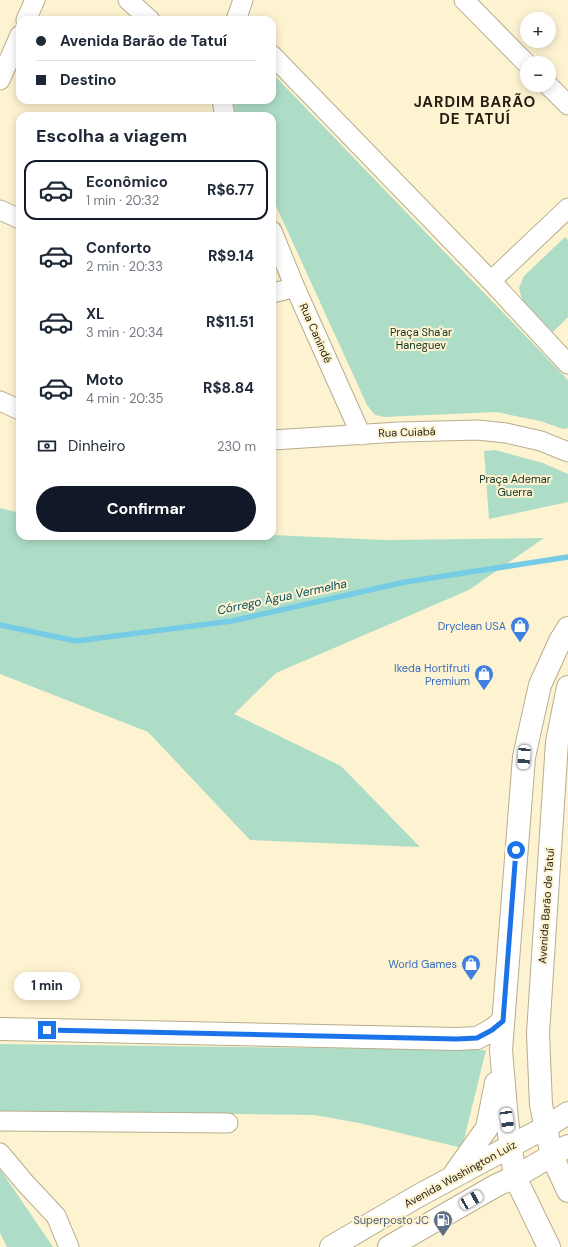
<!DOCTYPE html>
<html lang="pt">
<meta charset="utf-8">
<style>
:root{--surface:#fff;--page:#f6f6f7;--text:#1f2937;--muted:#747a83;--line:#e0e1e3;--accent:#111827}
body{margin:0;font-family:"DM Sans",sans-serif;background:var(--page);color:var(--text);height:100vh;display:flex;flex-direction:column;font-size:15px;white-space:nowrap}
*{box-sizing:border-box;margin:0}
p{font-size:13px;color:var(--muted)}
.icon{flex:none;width:22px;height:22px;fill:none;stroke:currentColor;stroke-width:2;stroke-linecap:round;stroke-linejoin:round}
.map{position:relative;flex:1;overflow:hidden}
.side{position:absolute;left:16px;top:112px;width:260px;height:428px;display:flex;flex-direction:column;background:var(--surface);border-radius:12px;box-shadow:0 2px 10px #0003}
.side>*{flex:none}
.hud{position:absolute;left:16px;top:16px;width:260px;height:88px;border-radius:12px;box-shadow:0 2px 10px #0003;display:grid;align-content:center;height:88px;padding:0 20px;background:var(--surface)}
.buttons{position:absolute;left:520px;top:12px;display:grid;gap:8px}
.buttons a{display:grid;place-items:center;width:36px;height:36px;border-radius:50%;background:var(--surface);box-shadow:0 2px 10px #0003;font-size:20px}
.end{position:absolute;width:18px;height:18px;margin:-9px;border:5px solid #1a73e8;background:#fff;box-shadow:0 0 0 2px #fff}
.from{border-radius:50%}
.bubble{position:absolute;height:28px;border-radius:14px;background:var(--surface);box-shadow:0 2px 10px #0003;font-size:13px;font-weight:700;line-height:28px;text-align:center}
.car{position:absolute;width:12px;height:24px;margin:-12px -6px;border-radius:5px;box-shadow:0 0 3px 1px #0007;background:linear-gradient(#fff 24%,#345 0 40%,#fff 0 76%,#345 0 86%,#fff 0)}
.hud b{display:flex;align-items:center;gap:14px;height:38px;font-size:15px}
.hud b+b{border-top:1px solid var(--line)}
.hud i{width:10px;height:10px;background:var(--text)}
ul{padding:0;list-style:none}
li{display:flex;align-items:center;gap:12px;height:60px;margin:0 8px 6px;padding:0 12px;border:2px solid transparent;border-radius:12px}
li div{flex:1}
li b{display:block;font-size:15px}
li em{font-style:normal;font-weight:700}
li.current{border-color:var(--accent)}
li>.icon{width:36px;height:36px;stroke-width:1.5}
h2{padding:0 20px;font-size:18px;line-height:48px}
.pay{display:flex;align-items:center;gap:10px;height:44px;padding:0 20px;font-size:15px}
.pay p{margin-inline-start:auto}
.button{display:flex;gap:8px;margin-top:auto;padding:8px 20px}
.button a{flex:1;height:46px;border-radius:24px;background:var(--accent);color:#fff;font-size:16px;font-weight:700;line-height:46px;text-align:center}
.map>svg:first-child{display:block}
</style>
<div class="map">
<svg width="568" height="1247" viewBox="0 0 568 1247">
<rect width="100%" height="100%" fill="#fef3d1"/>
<g fill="#aeddc7">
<path d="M272 73 568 380V428L563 429 540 421 496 412 384 417 375 415 367 405 272 197V116H235L234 100H272Z"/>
<path d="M565 237 568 240V317L553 332 522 300 519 288 524 276Z"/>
<path d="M495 450 543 463 568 474V502L489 519 484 451Z"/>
<path d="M0 508 20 513V536L272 535 384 540 544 538 469 590 276 673 234 714 341 766 420 847 250 840 148 732 0 674Z"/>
<path d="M0 1044 486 1050 462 1148 359 1123 314 1115 0 1111Z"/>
<path d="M0 1169 53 1247H7L0 1233Z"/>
</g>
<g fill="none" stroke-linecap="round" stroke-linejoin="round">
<path stroke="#77cce5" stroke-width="5.5" d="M0 625 76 641 232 621 405 582 568 557"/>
<g stroke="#b7ad8c" stroke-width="21">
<g id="street">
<path d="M128 0 150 20"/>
<path d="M464 0 527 64"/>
<path d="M26 20 35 0"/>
<path d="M236 20 243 0"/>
<path d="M272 55 491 281 568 364"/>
<path d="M0 80 20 35"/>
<path d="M548 85 568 105"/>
<path d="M222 100 225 116"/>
<path d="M0 210 20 219"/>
<path d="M272 231 294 285 361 435"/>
<path d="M491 281 568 208"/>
<path d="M272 293 285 290 294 285"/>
<path d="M0 401 20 410"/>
<path d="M272 440 399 432 478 430 506 433 541 441 568 452"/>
<path d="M0 1121 228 1123"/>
<path d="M0 1153 26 1184 56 1216 69 1247"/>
</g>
</g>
<g stroke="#b7ad8c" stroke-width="24">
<g id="secondary">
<path d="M568 687 557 742 538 1033 541 1105 552 1156 568 1191"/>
<path d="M0 1029 457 1039 477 1038 492 1030 503 1021"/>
<path d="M455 1173 487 1128 496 1083"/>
<path d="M331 1247 418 1196 546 1127 568 1113"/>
<path d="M389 1247 497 1185 515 1177 568 1146"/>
<path d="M549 1247 515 1177 507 1120 501 1050 524 757 540 685 560 641 568 628"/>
</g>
</g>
<use href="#street" stroke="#fff" stroke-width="19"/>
<use href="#secondary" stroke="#fff" stroke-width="22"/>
</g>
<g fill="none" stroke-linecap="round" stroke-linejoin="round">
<path stroke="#1a73e8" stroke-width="5" d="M47 1030 457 1039 477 1038 492 1030 503 1021 516 850"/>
</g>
<defs>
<g id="shop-pin" transform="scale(1)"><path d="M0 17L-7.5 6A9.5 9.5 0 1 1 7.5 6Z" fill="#3f7fe0" stroke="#fef3d1"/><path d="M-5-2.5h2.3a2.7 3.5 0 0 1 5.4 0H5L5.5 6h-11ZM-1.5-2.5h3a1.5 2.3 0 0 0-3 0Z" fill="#fff"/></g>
<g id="fuel-pin" transform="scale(1)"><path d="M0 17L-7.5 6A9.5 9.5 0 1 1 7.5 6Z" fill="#5c6f8a" stroke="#fef3d1"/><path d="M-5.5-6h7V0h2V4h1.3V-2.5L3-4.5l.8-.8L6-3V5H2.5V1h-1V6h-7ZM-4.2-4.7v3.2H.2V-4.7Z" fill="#fff"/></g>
</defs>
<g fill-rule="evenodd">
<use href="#shop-pin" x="520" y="626"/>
<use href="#shop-pin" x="484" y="674"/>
<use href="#shop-pin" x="471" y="964"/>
<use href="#fuel-pin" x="443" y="1220"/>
</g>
<g text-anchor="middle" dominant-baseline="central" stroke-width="4" stroke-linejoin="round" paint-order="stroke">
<g font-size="11" fill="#103225" stroke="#fef3d1">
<text x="421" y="332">Praça Sha'ar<tspan x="421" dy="13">Haneguev</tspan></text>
<text x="515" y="479">Praça Ademar<tspan x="515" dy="13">Guerra</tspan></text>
</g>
<g font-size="11" fill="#211d11" stroke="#fef3d1">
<text transform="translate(316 333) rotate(66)">Rua Canindé</text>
<text transform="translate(407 432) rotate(-2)">Rua Cuiabá</text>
<text transform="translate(546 906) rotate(-86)">Avenida Barão de Tatuí</text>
<text transform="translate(460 1174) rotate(-29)">Avenida Washington Luiz</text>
</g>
<g font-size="11" fill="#366cbe" stroke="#fef3d1" text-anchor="end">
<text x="506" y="626">Dryclean USA</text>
<text x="470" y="668">Ikeda Hortifruti<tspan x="470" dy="13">Premium</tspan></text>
<text x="457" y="964">World Games</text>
</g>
<g font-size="11" fill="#4e5e75" stroke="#fef3d1" text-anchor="end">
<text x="429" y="1220">Superposto JC</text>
</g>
<g font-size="12" font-style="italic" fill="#004e5f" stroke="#fef3d1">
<text transform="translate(282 597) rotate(-12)">Córrego Àgua Vermelha</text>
</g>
<g font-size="15" font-weight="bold" letter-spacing="1" fill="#211d11" stroke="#fef3d1">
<text x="475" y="102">JARDIM BARÃO<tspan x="475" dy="17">DE TATUÍ</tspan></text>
</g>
</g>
</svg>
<div class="buttons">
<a>+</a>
<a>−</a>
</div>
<i class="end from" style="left:516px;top:850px"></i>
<i class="end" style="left:47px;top:1030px"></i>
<div class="bubble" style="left:14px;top:972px;width:66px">1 min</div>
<i class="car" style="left:524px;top:757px;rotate:184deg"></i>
<i class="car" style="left:507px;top:1120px;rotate:172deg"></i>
<i class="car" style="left:471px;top:1200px;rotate:60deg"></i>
<div class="hud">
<b><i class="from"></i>Avenida Barão de Tatuí</b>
<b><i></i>Destino</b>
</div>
<section class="side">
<h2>Escolha a viagem</h2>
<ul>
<li class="current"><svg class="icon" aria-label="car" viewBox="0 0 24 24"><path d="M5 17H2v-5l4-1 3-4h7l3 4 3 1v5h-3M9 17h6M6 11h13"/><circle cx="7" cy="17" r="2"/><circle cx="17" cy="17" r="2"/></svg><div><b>Econômico</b><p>1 min · 20:32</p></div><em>R$6.77</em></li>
<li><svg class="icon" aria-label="car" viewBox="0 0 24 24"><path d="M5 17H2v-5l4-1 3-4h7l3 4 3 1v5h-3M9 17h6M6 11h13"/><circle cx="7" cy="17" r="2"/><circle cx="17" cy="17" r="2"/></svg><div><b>Conforto</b><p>2 min · 20:33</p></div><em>R$9.14</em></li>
<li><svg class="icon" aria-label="car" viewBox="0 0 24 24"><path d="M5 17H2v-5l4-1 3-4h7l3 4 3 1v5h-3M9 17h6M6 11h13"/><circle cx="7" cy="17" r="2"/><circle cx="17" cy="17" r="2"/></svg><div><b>XL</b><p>3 min · 20:34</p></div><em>R$11.51</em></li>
<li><svg class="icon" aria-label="car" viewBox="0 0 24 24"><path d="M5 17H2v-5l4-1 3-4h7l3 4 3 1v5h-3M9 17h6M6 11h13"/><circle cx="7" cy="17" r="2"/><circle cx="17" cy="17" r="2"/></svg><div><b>Moto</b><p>4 min · 20:35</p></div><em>R$8.84</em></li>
</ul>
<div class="pay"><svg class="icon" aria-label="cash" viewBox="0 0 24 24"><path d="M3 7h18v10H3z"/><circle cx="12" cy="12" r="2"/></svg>Dinheiro<p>230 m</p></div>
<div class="button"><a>Confirmar</a></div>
</section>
</div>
